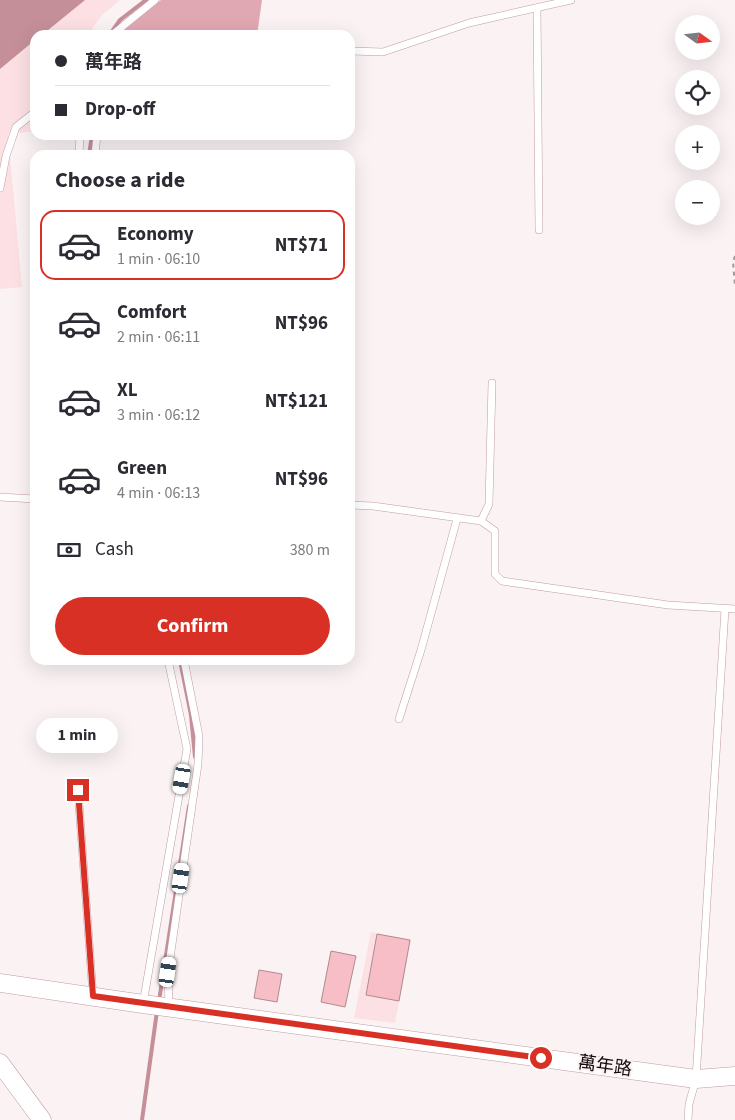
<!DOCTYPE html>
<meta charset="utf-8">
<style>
:root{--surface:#fff;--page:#f2f2f3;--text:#2b2b33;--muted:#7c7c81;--line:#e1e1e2;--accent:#d93025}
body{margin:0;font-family:"Source Sans 3","Noto Sans TC",sans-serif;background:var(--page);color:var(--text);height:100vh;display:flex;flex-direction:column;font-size:19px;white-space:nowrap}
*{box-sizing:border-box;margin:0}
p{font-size:16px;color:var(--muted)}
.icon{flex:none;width:28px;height:28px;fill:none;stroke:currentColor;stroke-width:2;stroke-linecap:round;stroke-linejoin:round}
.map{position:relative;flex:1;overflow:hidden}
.sheet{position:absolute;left:30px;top:150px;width:325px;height:515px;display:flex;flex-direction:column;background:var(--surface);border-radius:15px;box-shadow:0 5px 20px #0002}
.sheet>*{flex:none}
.banner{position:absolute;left:30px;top:30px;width:325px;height:110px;border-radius:15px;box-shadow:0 5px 20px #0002;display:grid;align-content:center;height:110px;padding:0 25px;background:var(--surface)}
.needle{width:32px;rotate:105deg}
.fabs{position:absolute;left:675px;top:15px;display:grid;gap:10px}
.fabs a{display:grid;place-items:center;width:45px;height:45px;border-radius:50%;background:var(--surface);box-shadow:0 5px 20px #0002;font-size:25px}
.end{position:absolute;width:22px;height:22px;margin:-11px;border:6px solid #d93025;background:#fff;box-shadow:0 0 0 2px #fff}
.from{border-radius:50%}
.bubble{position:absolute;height:35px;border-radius:18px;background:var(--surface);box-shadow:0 5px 20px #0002;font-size:16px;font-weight:700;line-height:35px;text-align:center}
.car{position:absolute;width:15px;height:30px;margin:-15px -8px;border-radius:6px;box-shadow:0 0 4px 1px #0007;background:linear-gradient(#fff 24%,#345 0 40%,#fff 0 76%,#345 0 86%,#fff 0)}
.banner b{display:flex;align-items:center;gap:18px;height:48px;font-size:19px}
.banner b+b{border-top:1px solid var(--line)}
.banner i{width:12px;height:12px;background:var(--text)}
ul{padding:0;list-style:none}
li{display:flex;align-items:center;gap:15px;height:70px;margin:0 10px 8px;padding:0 15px;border:2px solid transparent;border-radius:15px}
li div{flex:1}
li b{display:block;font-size:19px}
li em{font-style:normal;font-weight:700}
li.current{border-color:var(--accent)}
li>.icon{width:45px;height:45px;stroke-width:1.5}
h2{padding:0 25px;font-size:22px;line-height:60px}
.pay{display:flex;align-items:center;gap:12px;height:55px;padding:0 25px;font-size:19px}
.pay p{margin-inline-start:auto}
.action{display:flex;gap:10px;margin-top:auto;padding:10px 25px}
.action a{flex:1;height:58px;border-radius:30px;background:var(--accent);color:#fff;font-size:20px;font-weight:700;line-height:58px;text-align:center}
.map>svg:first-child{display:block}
</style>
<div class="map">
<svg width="735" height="1120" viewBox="0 0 735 1120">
<rect width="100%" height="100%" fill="#faf2f3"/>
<g fill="#fce0e4">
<path d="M0 0H120L102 15 93 27 91 35H35V131L8 134 22 287 0 289Z"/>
<path d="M371 932 411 940 395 1023 354 1018Z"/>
</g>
<path fill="#e0a8b2" d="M161 0H262L257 35H117Z"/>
<path fill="#c58f99" d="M0 0H85L42 35H35V40L0 69Z"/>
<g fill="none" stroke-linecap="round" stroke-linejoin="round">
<g stroke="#c58f99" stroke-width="4">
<path d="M111 33 120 20 146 0"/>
<path d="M89 155 92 135"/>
<path d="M180 660 191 715 195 757"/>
<path d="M159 1001 189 806"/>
<path d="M142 1120 157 1011"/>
</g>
</g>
<g fill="#f7bec7" stroke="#ae8b91">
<path d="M377 934 410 940 399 1001 366 995Z"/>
<path d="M331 951 356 956 345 1007 321 1002Z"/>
<path d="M259 970 282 974 277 1002 254 998Z"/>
</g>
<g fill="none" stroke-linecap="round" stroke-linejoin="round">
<g stroke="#c09ca2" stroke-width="8">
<g id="service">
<path d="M537 8 539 230"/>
<path d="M112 35 155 0"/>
<path d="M350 51 383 52 469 23 571 0"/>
<path d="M79 155 80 135"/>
<path d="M95 155 97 135"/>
<path d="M0 188 6 156 16 127 35 112"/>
<path d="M0 497 35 499"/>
<path d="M350 505 373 506 481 521 495 531V574L502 581 668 605 735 609"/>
<path d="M481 521 489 504 492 383"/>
<path d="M399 719 421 650 457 519"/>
<path d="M78 790 93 996"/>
<path d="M143 1004 187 749 168 660"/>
<path d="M169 1008 168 972 198 764 199 736 184 660"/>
<path d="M688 1120 689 1104 696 1079 725 609"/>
</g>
</g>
<g stroke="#c09ca2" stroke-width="19">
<g id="tertiary">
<path d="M0 983 143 1004 696 1079 735 1076"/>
<path d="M0 1063 42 1120"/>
</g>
</g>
<path stroke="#a2989a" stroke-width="2" stroke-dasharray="4 4" stroke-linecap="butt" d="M735 256 733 262 735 286"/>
<use href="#service" stroke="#fff" stroke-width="7"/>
<use href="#tertiary" stroke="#fff" stroke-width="18"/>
</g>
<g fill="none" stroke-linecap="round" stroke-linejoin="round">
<path stroke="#d93025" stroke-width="6" d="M78 790 93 996 541 1058"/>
</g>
<g text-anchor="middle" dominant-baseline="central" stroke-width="4" stroke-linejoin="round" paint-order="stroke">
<g font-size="18" fill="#15090c" stroke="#faf2f3">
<text transform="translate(605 1066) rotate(8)">萬年路</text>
</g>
</g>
</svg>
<div class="fabs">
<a><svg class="needle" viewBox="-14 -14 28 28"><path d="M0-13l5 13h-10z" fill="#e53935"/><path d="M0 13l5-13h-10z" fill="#7c7c81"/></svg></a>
<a><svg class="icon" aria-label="locate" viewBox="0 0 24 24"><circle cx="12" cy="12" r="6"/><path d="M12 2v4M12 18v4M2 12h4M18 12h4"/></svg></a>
<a>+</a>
<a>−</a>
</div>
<i class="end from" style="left:541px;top:1058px"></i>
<i class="end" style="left:78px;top:790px"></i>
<div class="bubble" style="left:36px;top:718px;width:82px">1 min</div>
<i class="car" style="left:182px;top:779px;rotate:190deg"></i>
<i class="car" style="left:181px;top:878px;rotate:8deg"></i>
<i class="car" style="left:168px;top:972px;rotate:8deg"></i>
<div class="banner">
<b><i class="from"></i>萬年路</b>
<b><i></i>Drop-off</b>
</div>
<section class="sheet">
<h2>Choose a ride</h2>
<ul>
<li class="current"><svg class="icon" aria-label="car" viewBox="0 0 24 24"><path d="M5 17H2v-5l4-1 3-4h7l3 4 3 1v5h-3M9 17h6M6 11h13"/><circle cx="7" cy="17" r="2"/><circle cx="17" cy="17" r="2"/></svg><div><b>Economy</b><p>1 min · 06:10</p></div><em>NT$71</em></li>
<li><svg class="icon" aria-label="car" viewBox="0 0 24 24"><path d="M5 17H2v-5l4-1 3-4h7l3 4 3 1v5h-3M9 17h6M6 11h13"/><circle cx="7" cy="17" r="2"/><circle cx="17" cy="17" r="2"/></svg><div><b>Comfort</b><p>2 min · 06:11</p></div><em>NT$96</em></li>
<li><svg class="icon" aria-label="car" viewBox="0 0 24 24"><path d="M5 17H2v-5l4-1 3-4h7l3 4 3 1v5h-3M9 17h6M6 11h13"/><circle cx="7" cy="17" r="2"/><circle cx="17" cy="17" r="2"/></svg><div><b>XL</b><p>3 min · 06:12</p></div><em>NT$121</em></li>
<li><svg class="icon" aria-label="car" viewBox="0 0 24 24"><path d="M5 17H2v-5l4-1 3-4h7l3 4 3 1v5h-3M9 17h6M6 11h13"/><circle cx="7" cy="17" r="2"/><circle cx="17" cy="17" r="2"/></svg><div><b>Green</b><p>4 min · 06:13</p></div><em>NT$96</em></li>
</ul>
<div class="pay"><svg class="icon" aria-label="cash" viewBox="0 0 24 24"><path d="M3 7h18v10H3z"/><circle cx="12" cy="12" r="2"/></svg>Cash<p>380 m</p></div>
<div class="action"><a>Confirm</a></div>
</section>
</div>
